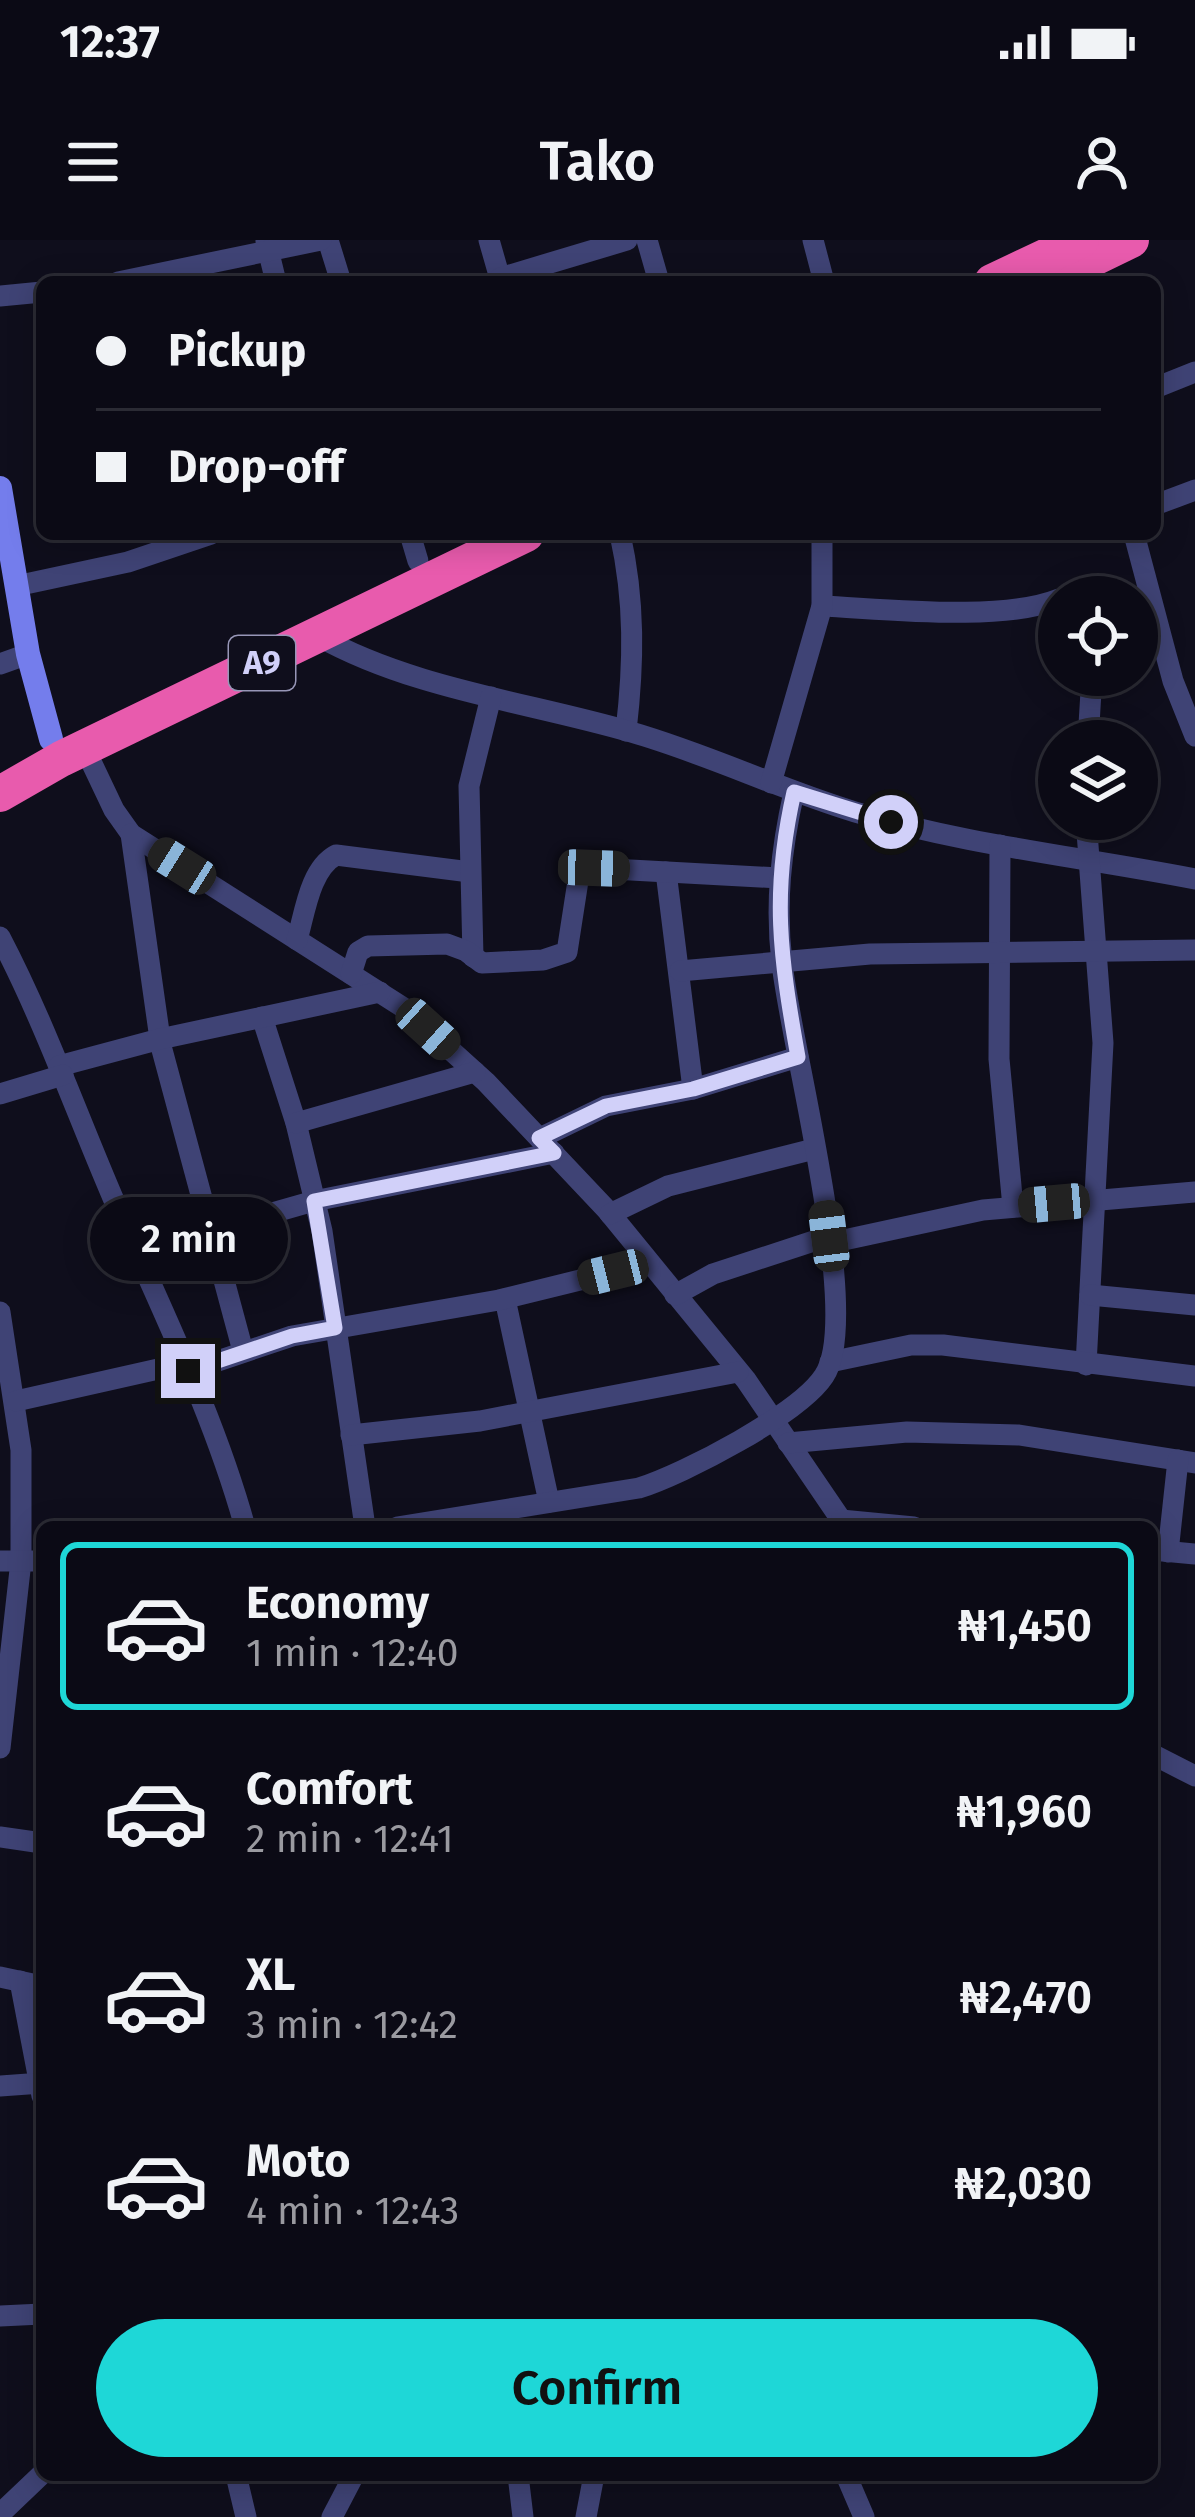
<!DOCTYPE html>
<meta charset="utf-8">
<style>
:root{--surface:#0b0a15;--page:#14131e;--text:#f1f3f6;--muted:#9a9aa0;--line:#2b2b34;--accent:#1ed7d7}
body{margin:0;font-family:"Fira Sans",sans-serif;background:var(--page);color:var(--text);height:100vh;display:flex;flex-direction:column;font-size:45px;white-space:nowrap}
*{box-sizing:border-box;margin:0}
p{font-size:39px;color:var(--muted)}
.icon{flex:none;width:66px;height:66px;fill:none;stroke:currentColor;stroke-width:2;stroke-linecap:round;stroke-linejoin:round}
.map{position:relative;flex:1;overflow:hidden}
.drawer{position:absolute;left:36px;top:1281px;width:1122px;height:960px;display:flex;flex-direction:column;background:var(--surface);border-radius:18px;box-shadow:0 6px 30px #0003,0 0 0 3px var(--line)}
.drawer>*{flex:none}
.hud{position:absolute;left:36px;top:36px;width:1125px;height:264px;border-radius:18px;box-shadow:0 6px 30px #0003,0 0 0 3px var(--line);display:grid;align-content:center;height:264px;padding:0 60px;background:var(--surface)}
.fabs{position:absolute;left:1038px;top:336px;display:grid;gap:24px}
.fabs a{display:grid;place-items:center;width:120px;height:120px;border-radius:50%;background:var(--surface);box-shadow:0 6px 30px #0003,0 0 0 3px var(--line);font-size:60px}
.end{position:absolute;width:54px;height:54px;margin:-27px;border:15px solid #d1d0f9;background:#111;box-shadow:0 0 0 6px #111}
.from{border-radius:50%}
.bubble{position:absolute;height:84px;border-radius:42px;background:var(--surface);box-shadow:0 6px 30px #0003,0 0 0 3px var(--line);font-size:39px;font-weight:600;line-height:84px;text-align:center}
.car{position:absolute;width:36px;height:72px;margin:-36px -18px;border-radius:15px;box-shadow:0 0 9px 3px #0007;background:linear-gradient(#222 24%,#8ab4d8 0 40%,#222 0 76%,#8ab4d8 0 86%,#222 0)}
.hud b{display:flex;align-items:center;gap:42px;height:114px;font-size:45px}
.hud b+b{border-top:3px solid var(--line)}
.hud i{width:30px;height:30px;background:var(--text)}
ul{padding:21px 0 0;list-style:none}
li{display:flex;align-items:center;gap:36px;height:168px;margin:0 24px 18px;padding:0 36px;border:6px solid transparent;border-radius:18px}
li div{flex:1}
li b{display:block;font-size:45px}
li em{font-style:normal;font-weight:600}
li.on{border-color:var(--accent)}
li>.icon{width:108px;height:108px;stroke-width:1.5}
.primary-button{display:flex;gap:24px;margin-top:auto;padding:24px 60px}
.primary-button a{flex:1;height:138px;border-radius:72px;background:var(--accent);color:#111;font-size:48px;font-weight:600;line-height:138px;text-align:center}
.status{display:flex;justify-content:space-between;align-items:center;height:84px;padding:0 60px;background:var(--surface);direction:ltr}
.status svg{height:33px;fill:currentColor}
header{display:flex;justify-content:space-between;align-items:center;height:156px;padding:0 60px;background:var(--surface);font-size:54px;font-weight:600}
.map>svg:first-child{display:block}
</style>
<div class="status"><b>12:37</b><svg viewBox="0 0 49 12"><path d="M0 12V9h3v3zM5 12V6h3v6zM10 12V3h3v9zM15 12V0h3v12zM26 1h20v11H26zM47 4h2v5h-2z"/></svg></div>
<header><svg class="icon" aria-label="menu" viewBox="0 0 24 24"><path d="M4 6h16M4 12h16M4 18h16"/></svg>Tako<svg class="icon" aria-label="person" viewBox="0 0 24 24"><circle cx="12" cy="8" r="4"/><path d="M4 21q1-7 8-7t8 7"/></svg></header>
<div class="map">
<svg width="1195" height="2277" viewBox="0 0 1195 2277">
<rect width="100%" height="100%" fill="#0f0e1c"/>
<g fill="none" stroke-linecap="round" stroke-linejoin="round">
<g stroke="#3f4375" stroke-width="21">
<path d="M328 0 341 42"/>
<path d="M489 0 501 42"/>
<path d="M647 0 659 42"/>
<path d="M813 0 824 42"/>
<path d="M266 1 276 42"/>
<path d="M500 38 627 0"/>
<path d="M118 42 321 0"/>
<path d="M0 56 42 52"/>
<path d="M1155 148 1195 132"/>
<path d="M1155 265 1195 250"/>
<path d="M410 294 418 321"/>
<path d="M620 294C635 361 634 423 626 491"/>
<path d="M1134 294 1173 441 1195 496"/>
<path d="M16 346 128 322 211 294"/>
<path d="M1064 357 1091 346 1098 357"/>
<path d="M822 366C886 369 1001 382 1059 359"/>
<path d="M318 396C413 449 528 462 631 492 708 514 779 549 855 572 966 605 1082 617 1195 639"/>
<path d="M0 424 28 414"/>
<path d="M1088 501 1092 435"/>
<path d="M85 509 114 570 131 594 404 768 486 842 607 970 746 1140 846 1287"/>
<path d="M771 543 822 366V294"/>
<path d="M1086 579 1103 803 1086 1125"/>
<path d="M131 594 161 806 243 1111"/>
<path d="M1000 605 999 819 1013 967"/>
<path d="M666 632 693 849"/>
<path d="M0 697C45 783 77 875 116 965 162 1071 214 1175 245 1287"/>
<path d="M297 700C305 672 310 629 336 615L470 632"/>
<path d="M473 717 469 546 491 457"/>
<path d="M680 731 870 714 1195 710"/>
<path d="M351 734 358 712 368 706 447 704 466 711 482 723 543 720 567 712 578 641 582 632 594 628 779 638"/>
<path d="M262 777 296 883 322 991 365 1287"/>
<path d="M59 826 160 799 380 752"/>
<path d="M0 854 63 835"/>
<path d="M296 883 475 832"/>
<path d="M540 898 606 866 693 849 798 817"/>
<path d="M610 974 668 946 814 909"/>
<path d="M209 991 314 961 554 913"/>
<path d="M830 1003 983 970 1195 952"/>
<path d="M675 1055 713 1034 829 996"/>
<path d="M1090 1055 1195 1065"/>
<path d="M505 1059 549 1262"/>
<path d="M0 1072 21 1210V1321L0 1508"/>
<path d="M830 1122 911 1105H943L1195 1136"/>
<path d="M188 1131 292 1096 499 1060 649 1023"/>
<path d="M16 1161 185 1123"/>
<path d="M351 1195 480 1181 738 1132"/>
<path d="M788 1203 907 1192 1019 1195 1195 1223"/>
<path d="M841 1280 914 1287"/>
<path d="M397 1287 639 1248C684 1234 799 1174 824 1136 864 1077 790 804 782 723 775 664 781 610 794 552"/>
<path d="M1152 1310 1195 1314"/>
<path d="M1168 1312 1178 1220"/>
<path d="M0 1321H42"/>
<path d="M1152 1514 1195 1536"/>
<path d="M0 1597 42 1603"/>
<path d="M0 1737 42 1746"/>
<path d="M20 1741 42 1856"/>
<path d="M0 1846 42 1843"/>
<path d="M0 2076 42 2074"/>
<path d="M236 2235 246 2277"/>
<path d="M518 2235 523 2277"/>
<path d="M846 2235 864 2277"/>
<path d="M0 2274 42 2234"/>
<path d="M332 2277 354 2235"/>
<path d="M586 2277 594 2235"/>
</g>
<path stroke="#747dec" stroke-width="24" d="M0 248 28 414 51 499"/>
<g stroke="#e85bad" stroke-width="36">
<path d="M1059 35 1131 0"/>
<path d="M992 42 1081 0"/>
<path d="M0 554 61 519 526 294"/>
</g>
</g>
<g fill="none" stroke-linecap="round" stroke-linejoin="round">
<path stroke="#d1d0f9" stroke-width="15" d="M188 1131 292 1096 335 1088 314 961 554 913 539 898 606 866 693 849 798 817C780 716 771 653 794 552L891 582"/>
</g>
<g text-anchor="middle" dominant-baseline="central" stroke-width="9" stroke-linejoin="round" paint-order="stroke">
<rect fill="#0f0e1c" stroke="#9796b7" stroke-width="3" x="229" y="396" width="66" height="54" rx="9"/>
<g font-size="33" font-weight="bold" fill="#d1d0f9">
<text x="262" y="423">A9</text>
</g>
</g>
</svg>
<div class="fabs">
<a><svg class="icon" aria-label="locate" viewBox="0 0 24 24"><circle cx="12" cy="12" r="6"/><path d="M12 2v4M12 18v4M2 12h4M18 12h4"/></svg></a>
<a><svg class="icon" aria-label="layers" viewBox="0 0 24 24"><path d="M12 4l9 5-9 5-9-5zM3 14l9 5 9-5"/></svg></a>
</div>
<i class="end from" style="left:891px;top:582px"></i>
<i class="end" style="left:188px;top:1131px"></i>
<div class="bubble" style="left:90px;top:957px;width:198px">2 min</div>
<i class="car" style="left:182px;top:626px;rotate:302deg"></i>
<i class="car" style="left:594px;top:628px;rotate:92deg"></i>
<i class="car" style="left:428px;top:789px;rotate:132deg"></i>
<i class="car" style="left:1054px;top:963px;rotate:265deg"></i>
<i class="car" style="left:829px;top:996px;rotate:353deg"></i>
<i class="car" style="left:613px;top:1032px;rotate:256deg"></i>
<div class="hud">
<b><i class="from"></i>Pickup</b>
<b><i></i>Drop-off</b>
</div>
<section class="drawer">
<ul>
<li class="on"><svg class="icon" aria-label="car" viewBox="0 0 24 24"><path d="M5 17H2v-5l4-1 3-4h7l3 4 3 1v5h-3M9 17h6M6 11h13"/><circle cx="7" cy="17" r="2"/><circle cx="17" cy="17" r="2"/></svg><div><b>Economy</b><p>1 min · 12:40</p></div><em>₦1,450</em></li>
<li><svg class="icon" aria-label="car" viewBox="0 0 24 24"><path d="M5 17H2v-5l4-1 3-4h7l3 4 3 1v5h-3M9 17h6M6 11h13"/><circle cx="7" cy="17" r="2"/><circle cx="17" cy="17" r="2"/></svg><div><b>Comfort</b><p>2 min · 12:41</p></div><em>₦1,960</em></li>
<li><svg class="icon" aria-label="car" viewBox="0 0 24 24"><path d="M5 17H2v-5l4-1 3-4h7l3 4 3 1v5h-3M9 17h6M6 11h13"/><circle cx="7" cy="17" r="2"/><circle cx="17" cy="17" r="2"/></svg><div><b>XL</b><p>3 min · 12:42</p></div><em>₦2,470</em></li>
<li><svg class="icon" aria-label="car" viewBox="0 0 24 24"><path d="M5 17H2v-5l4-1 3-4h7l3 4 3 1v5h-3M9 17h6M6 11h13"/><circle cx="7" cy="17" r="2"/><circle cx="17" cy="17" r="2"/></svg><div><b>Moto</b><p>4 min · 12:43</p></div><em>₦2,030</em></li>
</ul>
<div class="primary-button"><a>Confirm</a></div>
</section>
</div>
